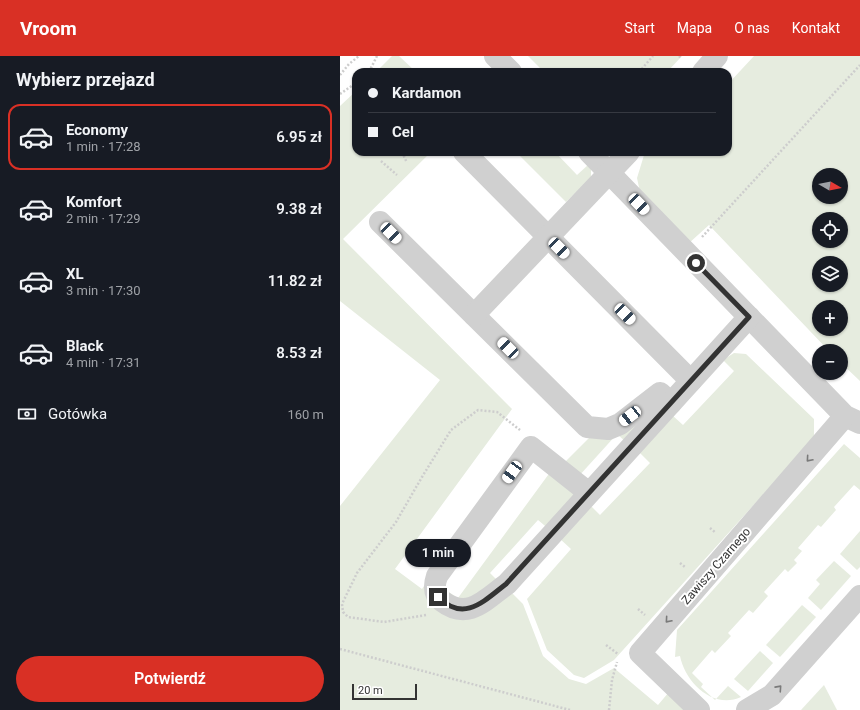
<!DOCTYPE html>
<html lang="pl">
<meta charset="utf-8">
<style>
:root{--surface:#171b24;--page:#20242c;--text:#f1f3f6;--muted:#9ea1a6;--line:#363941;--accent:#d93025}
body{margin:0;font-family:Roboto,sans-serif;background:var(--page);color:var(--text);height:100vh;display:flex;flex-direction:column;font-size:15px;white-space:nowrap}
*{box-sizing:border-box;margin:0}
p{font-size:13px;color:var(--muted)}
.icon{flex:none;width:22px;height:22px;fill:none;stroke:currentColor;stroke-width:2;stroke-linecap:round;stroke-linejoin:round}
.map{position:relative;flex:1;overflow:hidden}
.drawer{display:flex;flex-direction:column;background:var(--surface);width:340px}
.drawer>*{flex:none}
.banner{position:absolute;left:12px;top:12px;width:380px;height:88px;border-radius:12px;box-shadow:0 1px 3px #0004;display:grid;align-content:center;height:88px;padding:0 16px;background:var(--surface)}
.needle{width:26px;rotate:99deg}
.tools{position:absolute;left:472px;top:112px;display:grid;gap:8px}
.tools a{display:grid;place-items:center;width:36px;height:36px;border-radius:50%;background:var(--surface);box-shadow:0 1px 3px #0004;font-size:20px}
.scale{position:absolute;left:12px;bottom:10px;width:65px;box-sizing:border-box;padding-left:4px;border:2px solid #333;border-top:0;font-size:11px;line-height:14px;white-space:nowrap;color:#333;-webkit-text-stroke:3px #fff;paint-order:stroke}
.end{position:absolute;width:18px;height:18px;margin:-9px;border:5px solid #333;background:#fff;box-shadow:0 0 0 2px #fff}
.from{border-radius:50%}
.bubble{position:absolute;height:28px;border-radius:14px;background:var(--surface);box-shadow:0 1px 3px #0004;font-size:13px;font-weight:600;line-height:28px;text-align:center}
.car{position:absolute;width:12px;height:24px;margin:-12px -6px;border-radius:5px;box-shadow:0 0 3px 1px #0007;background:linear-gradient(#fff 24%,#345 0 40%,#fff 0 76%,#345 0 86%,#fff 0)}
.banner b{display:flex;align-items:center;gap:14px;height:38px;font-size:15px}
.banner b+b{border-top:1px solid var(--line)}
.banner i{width:10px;height:10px;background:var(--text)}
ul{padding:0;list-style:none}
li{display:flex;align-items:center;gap:12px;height:66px;margin:0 8px 6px;padding:0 8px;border:2px solid transparent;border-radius:12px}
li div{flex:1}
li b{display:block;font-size:15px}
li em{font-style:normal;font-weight:600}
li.on{border-color:var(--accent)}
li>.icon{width:36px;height:36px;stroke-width:1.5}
h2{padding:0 16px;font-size:18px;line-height:48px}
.pay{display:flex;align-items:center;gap:10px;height:44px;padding:0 16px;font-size:15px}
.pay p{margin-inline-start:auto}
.cta{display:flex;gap:8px;margin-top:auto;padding:8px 16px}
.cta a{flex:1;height:46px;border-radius:24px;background:var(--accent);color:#fff;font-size:16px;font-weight:600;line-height:46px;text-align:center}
header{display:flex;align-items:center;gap:24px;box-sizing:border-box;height:56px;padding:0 20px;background:var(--accent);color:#fff}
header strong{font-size:19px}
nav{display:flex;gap:22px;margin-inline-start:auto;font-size:14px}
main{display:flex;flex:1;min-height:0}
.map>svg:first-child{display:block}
</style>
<header>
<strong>Vroom</strong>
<nav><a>Start</a><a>Mapa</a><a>O nas</a><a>Kontakt</a></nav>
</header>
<main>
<section class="drawer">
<h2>Wybierz przejazd</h2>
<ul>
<li class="on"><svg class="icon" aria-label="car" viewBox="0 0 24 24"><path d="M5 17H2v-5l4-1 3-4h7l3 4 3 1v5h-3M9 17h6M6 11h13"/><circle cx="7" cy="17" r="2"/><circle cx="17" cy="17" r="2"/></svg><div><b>Economy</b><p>1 min · 17:28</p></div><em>6.95 zł</em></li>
<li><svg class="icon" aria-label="car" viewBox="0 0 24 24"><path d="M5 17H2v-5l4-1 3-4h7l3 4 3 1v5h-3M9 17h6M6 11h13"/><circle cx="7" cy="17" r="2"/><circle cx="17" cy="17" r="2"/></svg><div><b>Komfort</b><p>2 min · 17:29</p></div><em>9.38 zł</em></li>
<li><svg class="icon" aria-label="car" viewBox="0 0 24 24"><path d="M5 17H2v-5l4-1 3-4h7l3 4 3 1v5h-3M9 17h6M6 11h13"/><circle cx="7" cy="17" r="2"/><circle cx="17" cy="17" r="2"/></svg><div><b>XL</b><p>3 min · 17:30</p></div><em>11.82 zł</em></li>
<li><svg class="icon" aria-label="car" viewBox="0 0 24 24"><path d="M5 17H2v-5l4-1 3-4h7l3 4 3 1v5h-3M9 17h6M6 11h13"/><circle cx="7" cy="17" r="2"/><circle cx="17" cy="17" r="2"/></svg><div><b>Black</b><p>4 min · 17:31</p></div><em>8.53 zł</em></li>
</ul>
<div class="pay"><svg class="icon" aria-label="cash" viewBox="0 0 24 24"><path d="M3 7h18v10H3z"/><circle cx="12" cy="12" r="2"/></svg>Gotówka<p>160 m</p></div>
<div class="cta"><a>Potwierdź</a></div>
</section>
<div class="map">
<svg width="520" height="654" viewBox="0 0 520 654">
<rect width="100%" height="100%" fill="#fff"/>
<g fill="#e6ecdf" fill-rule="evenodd">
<path d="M52 0H59L76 16H36Z"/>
<path d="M188 0H342L327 16H204Z"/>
<path d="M414 0H520V325L501 307V295H489L369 169 348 188 300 136 297 122 305 96H388V28ZM479 119H501V141H479ZM479 163H501V185H479ZM479 207H501V229H479ZM479 251H501V273H479Z"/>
<path d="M16 35V96H91L3 183 172 353 55 513 82 533 86 527 113 554 166 531 183 548 203 600 229 623 246 628 274 612 318 649 329 636 348 654H0V450L100 324 0 245V50Z"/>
<path d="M176 96H215L237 119 248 109 251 112V122L226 146Z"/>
<path d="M394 297 406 298 474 363V382L274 604 244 622 234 619 207 594 187 543 231 493 219 482 249 448 260 459 310 407 299 396 332 359 343 369 394 315 383 304Z"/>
<path d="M319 345 286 386 277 378 238 421 224 407 254 377Z"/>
<path d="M504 388 520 402V434L514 429 494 451 496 454 481 471 478 469 458 492 462 495 454 504 457 507 448 516 445 513 424 536 428 540 413 557 409 554 388 577 391 580 375 597 372 594 352 617 363 628 361 631 375 644 388 630 401 641C373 654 345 626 340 600L335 601 337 574Z"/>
<path d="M211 415 241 438 210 474 198 464 150 517 160 527 120 546 101 531 118 542Z"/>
<path d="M520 475V511L517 514 500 498Z"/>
<path d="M494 505 511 520 481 554 468 542 480 528 476 524Z"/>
<path d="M462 549 476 561 440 601 426 589Z"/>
<path d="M420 595 433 607 408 635 394 623Z"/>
<path d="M484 629 497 654H461Z"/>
</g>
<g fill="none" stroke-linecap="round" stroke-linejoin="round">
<g stroke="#cdcdcd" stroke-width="2.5" stroke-dasharray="2 2" stroke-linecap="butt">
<path d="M339 0 341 2"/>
<path d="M29 16 37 0"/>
<path d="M299 16 313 0"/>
<path d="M0 19 9 8 19 0"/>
<path d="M0 38 16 27"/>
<path d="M62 96 67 107"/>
<path d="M41 105 57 119"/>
<path d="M362 181 520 9"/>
<path d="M370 472 376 477"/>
<path d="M340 507 345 511"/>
<path d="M298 553 305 559"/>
<path d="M86 559 44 566 8 561 3 556 2 548 17 517 56 466 82 421 111 374 138 354 157 356 180 374"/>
<path d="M266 589 278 598"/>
<path d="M0 593 230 654"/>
<path d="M269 654 272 624 277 606"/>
</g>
<g stroke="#d0d0d0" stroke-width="22">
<path d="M155 0 171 16"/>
<path d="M363 16 377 0"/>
<path d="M124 96 351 325"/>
<path d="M249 96 505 360 520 367"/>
<path d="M40 166 247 371 268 373 280 368 320 337 331 347"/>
<path d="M134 259 289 96"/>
<path d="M249 437 191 391 97 520C94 529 93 538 102 545 128 565 145 544 167 528L409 261"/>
<path d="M359 654 300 597 505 360"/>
<path d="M407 654 432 639 520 540"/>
</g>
</g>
<defs><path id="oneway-chevron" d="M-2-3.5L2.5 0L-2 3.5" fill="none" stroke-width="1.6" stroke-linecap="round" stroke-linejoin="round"/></defs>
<g stroke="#7a7a7a">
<use href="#oneway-chevron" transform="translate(469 403) rotate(131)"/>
<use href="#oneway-chevron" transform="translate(328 564) rotate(131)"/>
<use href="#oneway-chevron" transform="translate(439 632) rotate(-48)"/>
</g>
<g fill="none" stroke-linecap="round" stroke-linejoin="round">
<path stroke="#333" stroke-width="5" d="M98 541C124 567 144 545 166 528L409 261 356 207"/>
</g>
<g text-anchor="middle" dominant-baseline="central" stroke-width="4" stroke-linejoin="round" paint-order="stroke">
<g font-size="12" fill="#333" stroke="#fff">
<text transform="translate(376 510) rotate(-49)">Zawiszy Czarnego</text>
</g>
</g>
</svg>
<div class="tools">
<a><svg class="needle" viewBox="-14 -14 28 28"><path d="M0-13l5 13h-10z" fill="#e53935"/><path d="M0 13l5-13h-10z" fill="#9ea1a6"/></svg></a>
<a><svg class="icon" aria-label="locate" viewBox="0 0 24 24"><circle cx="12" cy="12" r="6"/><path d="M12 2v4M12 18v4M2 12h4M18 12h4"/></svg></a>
<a><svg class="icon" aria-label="layers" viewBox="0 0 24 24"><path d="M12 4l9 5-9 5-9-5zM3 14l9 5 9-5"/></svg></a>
<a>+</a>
<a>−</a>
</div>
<div class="scale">20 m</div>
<i class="end from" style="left:356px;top:207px"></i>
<i class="end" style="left:98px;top:541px"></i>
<div class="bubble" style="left:65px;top:483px;width:66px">1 min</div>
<i class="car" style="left:299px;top:148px;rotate:136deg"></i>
<i class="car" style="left:51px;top:177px;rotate:135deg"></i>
<i class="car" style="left:219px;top:192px;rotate:135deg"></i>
<i class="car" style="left:285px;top:258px;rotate:135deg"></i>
<i class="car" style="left:168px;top:292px;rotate:315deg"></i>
<i class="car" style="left:290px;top:360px;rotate:232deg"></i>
<i class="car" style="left:172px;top:416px;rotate:216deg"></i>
<div class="banner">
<b><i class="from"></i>Kardamon</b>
<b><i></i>Cel</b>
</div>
</div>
</main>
